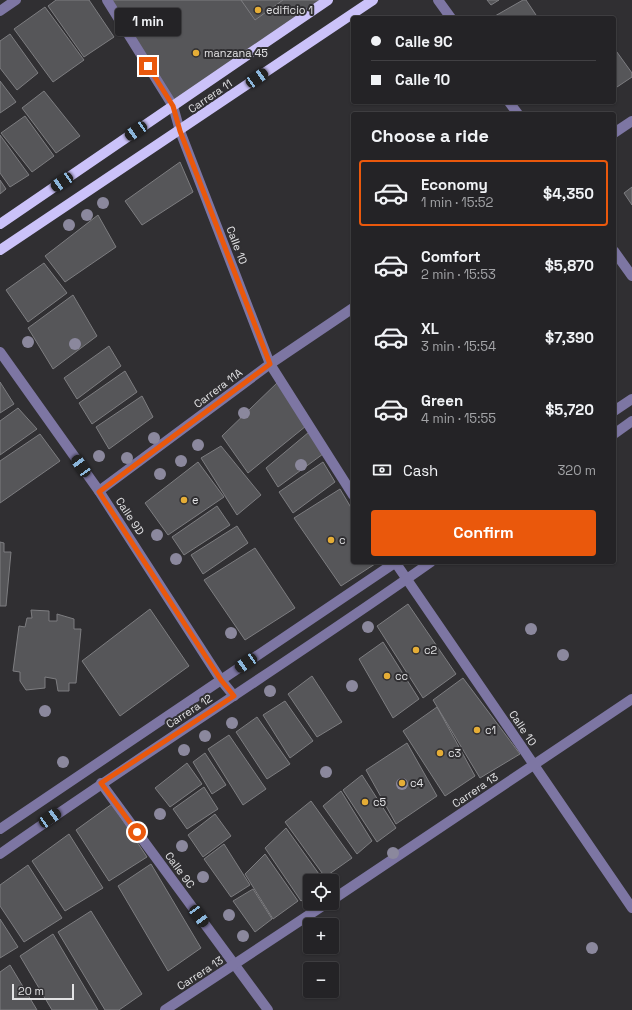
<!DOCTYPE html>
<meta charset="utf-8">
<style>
:root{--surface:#242326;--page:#302f32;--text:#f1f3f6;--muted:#a3a4a7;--line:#414043;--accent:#ea580c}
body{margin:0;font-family:"Space Grotesk",sans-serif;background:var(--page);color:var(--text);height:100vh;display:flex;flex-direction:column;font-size:15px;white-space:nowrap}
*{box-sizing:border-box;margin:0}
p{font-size:13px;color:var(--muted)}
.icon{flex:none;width:22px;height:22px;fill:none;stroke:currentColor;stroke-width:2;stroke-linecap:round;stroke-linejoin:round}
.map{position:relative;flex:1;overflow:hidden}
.panel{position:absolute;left:351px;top:112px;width:265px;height:452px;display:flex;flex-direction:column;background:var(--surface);border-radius:4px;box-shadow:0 1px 3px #0004,0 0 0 1px var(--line)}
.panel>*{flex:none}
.banner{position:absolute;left:351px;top:16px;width:265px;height:88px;border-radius:4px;box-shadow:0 1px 3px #0004,0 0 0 1px var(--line);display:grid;align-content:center;height:88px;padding:0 20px;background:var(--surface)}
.fabs{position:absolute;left:303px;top:874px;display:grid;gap:8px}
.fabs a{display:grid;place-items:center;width:36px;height:36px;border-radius:4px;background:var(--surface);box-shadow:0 1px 3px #0004,0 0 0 1px var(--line);font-size:20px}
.scale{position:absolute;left:12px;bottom:10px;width:62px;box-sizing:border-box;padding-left:4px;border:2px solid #e2e2e4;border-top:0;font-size:11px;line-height:14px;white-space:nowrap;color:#e2e2e4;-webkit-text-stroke:3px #302f32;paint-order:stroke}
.end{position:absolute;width:18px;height:18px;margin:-9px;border:5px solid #ea580c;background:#fff;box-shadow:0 0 0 2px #fff}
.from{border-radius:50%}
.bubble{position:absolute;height:28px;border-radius:4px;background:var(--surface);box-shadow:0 1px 3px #0004,0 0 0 1px var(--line);font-size:13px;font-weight:600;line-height:28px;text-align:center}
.car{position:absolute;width:12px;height:24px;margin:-12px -6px;border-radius:5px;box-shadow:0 0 3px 1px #0007;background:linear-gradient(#222 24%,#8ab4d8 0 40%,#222 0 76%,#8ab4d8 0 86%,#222 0)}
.banner b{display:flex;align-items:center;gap:14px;height:38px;font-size:15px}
.banner b+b{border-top:1px solid var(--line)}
.banner i{width:10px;height:10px;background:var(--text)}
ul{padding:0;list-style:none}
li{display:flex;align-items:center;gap:12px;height:66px;margin:0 8px 6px;padding:0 12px;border:2px solid transparent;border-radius:4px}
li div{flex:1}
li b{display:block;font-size:15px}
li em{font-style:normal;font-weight:600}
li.on{border-color:var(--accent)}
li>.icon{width:36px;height:36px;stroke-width:1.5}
h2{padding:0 20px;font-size:18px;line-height:48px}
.pay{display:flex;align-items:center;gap:10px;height:44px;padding:0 20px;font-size:15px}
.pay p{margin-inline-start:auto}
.button{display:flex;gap:8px;margin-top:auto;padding:8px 20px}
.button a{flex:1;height:46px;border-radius:4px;background:var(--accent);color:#fff;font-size:16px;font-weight:600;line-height:46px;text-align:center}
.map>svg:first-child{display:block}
</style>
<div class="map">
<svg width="632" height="1010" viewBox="0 0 632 1010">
<rect width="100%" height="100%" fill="#302f32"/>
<g fill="#565659" stroke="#7d7d80">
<path d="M56 0H89L114 37 84 57 48 6Z"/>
<path d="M108 0H328L173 105Z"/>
<path d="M241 0H283L255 20Z"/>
<path d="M487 0H499L491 5Z"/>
<path d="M523 0H526L538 18H496L495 16Z"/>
<path d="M45 7 84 60 53 82 14 29Z"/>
<path d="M10 34 38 73 17 90 0 68V41Z"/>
<path d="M614 48 632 73V77L614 89Z"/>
<path d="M0 81 16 102 0 113Z"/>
<path d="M44 91 80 136 56 153 22 108Z"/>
<path d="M25 116 54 156 32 172 1 133Z"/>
<path d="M0 135 29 175 10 187 0 173Z"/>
<path d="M180 162 193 192 142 225 125 201Z"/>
<path d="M0 180 6 189 0 194Z"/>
<path d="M632 187V205L624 193Z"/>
<path d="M98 215 116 247 65 282 45 256Z"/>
<path d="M44 263 67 293 28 322 6 290Z"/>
<path d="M73 295 97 336 53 369 28 328Z"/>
<path d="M109 346 121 366 77 399 64 378Z"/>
<path d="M125 371 137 392 92 424 79 403Z"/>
<path d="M0 382 14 404 0 413Z"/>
<path d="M278 382 306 426 248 473 222 436Z"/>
<path d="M142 396 153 417 109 449 96 427Z"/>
<path d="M18 408 37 429 0 455V421Z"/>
<path d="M309 432 323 454 278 487 266 468Z"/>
<path d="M40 434 60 461 0 503V461Z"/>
<path d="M221 446 261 495 237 515 201 458Z"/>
<path d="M198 462 224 497 168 535 145 503Z"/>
<path d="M323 462 335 482 293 513 279 492Z"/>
<path d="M340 489 353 511V562H378L341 586 294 518Z"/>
<path d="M217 506 230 525 184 555 172 537Z"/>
<path d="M237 526 248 543 203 574 191 555Z"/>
<path d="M0 542 4 543V552H11L6 606H0Z"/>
<path d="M255 548 295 608 245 640 204 580Z"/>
<path d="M408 604 456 674 423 698 377 626Z"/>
<path d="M150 609 189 666 120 716 82 661Z"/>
<path d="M31 610 49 611V621H57V614L74 619V629H81L76 683H69V691H58L56 679 45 677V688L26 690 20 681V672L13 671 19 626 25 627 27 618H32Z"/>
<path d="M383 642 419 699 393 718 359 659Z"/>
<path d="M312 676 342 722 317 737 288 694Z"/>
<path d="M463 678 520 754 480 778 433 700Z"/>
<path d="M285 701 313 741 290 758 263 715Z"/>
<path d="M437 707 475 776 445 796 403 731Z"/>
<path d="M257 717 290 764 267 779 236 732Z"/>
<path d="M229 735 266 789 243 805 208 749Z"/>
<path d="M407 743 437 796 396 824 366 770Z"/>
<path d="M205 753 226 785 212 794 193 762Z"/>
<path d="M187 763 202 784 170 807 155 788Z"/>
<path d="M362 775 396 828 377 842 343 790Z"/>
<path d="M204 787 218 809 187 829 173 809Z"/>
<path d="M341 791 372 841 357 854 323 806Z"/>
<path d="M311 801 352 858 325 877 285 822Z"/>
<path d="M112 804 147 857 109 881 76 830Z"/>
<path d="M215 814 231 836 203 857 188 835Z"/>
<path d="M286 828 324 881H310V894L301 901 265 848Z"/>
<path d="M69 834 103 888 65 911 32 861Z"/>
<path d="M224 844 250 885 231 897 204 859Z"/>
<path d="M265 854 298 901 273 919 245 874Z"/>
<path d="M151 864 201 948 168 971 118 886Z"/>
<path d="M28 865 62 918 24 942 0 906V885Z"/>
<path d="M253 889 272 919 255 932 233 901Z"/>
<path d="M91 911 142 994 119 1010H105L58 932Z"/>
<path d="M0 919 18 947 0 958Z"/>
<path d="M53 934 98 1010H52L20 956Z"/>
<path d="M10 965 37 1010H0V972Z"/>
</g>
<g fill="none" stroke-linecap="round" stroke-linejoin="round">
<g stroke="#7d76a3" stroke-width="10">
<path d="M107 0 173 106 180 131 270 364 353 495"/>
<path d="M438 0 451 18"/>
<path d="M0 11 16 0"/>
<path d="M509 102 518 114"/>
<path d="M614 133 632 121"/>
<path d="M614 251 632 276"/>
<path d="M0 352 99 491 221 680 234 696"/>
<path d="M614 411 632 399"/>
<path d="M614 434 632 421"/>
<path d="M99 491 270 364 353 308"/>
<path d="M395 562 632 908"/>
<path d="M101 783 268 1010"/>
<path d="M0 829 396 562"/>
<path d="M0 854C142 754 289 662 431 562"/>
<path d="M332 900 632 699"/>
<path d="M165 1010 327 903"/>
</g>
<g stroke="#cbc2f9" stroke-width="10">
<path d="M0 224 328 0"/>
<path d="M0 250 373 0"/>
</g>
</g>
<g fill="#8b889d">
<circle cx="103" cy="203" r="6"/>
<circle cx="87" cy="215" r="6"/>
<circle cx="69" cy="225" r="6"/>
<circle cx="28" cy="342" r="6"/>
<circle cx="75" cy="344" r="6"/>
<circle cx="244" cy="413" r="6"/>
<circle cx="154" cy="438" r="6"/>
<circle cx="198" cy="445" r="6"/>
<circle cx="99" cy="456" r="6"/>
<circle cx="127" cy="458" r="6"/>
<circle cx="181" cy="461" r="6"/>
<circle cx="301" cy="465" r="6"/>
<circle cx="160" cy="474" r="6"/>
<circle cx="157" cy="535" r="6"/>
<circle cx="176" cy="559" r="6"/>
<circle cx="368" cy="627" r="6"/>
<circle cx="531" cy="629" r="6"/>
<circle cx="231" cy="633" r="6"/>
<circle cx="563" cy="655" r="6"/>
<circle cx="352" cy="686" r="6"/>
<circle cx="270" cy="691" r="6"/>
<circle cx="45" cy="711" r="6"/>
<circle cx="232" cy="723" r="6"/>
<circle cx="205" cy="736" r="6"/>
<circle cx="184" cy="750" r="6"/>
<circle cx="63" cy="762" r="6"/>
<circle cx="326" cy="772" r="6"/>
<circle cx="402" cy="784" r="6"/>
<circle cx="160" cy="814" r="6"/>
<circle cx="182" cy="846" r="6"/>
<circle cx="393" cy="853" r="6"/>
<circle cx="203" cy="877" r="6"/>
<circle cx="229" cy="915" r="6"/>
<circle cx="243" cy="936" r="6"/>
<circle cx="592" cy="948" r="6"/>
</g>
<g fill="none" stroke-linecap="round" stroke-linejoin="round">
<path stroke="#ea580c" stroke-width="5" d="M137 832 101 783 234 696 221 680 99 492 270 364 180 131 173 106 148 66"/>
</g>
<g fill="#e5ad36" stroke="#302f32" stroke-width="1.5">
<circle cx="258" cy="10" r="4"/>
<circle cx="196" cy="53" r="4"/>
<circle cx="184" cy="500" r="4"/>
<circle cx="331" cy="540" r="4"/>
<circle cx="416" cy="650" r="4"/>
<circle cx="387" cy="676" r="4"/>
<circle cx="477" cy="730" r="4"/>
<circle cx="440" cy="753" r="4"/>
<circle cx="402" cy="783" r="4"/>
<circle cx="365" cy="802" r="4"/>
</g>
<g text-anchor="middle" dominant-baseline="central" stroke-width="4" stroke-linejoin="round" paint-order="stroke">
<g font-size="11" fill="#e2e2e4" stroke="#302f32" text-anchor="start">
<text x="266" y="10">edificio 1</text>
<text x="204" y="53">manzana 45</text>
<text x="192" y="500">e</text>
<text x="339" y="540">c</text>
<text x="424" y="650">c2</text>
<text x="395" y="676">cc</text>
<text x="485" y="730">c1</text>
<text x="448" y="753">c3</text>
<text x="410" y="783">c4</text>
<text x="373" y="802">c5</text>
</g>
<g font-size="11" fill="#e2e2e4" stroke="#302f32">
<text transform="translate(210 96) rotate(-34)">Carrera 11</text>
<text transform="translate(237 245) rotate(69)">Calle 10</text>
<text transform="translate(218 388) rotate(-37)">Carrera 11A</text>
<text transform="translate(130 516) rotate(57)">Calle 9D</text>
<text transform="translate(189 711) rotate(-33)">Carrera 12</text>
<text transform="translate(523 728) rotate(56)">Calle 10</text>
<text transform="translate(475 790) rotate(-34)">Carrera 13</text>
<text transform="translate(180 870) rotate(54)">Calle 9C</text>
<text transform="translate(200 973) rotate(-33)">Carrera 13</text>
</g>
</g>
</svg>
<div class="fabs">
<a><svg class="icon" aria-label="locate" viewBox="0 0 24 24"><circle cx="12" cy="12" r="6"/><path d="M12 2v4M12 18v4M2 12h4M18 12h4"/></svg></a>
<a>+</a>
<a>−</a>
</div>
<div class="scale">20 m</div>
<i class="end from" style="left:137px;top:832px"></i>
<i class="end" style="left:148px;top:66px"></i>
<div class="bubble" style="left:115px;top:8px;width:66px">1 min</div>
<i class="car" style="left:257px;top:78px;rotate:56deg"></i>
<i class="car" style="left:136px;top:131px;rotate:236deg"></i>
<i class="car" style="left:62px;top:182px;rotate:236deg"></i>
<i class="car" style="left:81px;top:466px;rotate:325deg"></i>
<i class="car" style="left:246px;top:663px;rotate:236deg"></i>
<i class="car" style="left:50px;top:818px;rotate:55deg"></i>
<i class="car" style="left:199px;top:916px;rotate:144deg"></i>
<div class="banner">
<b><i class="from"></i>Calle 9C</b>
<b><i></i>Calle 10</b>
</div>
<section class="panel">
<h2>Choose a ride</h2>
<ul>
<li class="on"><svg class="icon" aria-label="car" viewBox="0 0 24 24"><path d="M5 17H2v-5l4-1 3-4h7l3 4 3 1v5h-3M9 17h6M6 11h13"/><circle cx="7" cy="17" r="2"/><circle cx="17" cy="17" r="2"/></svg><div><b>Economy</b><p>1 min · 15:52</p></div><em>$4,350</em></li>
<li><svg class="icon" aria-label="car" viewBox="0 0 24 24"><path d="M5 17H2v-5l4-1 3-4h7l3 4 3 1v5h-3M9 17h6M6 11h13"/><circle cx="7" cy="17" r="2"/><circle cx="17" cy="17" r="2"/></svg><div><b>Comfort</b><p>2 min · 15:53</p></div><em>$5,870</em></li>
<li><svg class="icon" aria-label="car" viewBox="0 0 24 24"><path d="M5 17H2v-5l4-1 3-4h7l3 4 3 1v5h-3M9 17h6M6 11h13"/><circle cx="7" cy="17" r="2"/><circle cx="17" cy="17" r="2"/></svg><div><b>XL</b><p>3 min · 15:54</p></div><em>$7,390</em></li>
<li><svg class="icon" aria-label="car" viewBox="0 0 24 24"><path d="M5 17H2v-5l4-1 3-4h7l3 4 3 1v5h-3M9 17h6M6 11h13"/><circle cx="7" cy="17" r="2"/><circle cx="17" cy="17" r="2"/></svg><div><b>Green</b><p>4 min · 15:55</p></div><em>$5,720</em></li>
</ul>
<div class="pay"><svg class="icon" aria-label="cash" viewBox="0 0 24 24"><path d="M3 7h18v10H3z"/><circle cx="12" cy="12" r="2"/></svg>Cash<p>320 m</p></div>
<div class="button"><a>Confirm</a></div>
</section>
</div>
